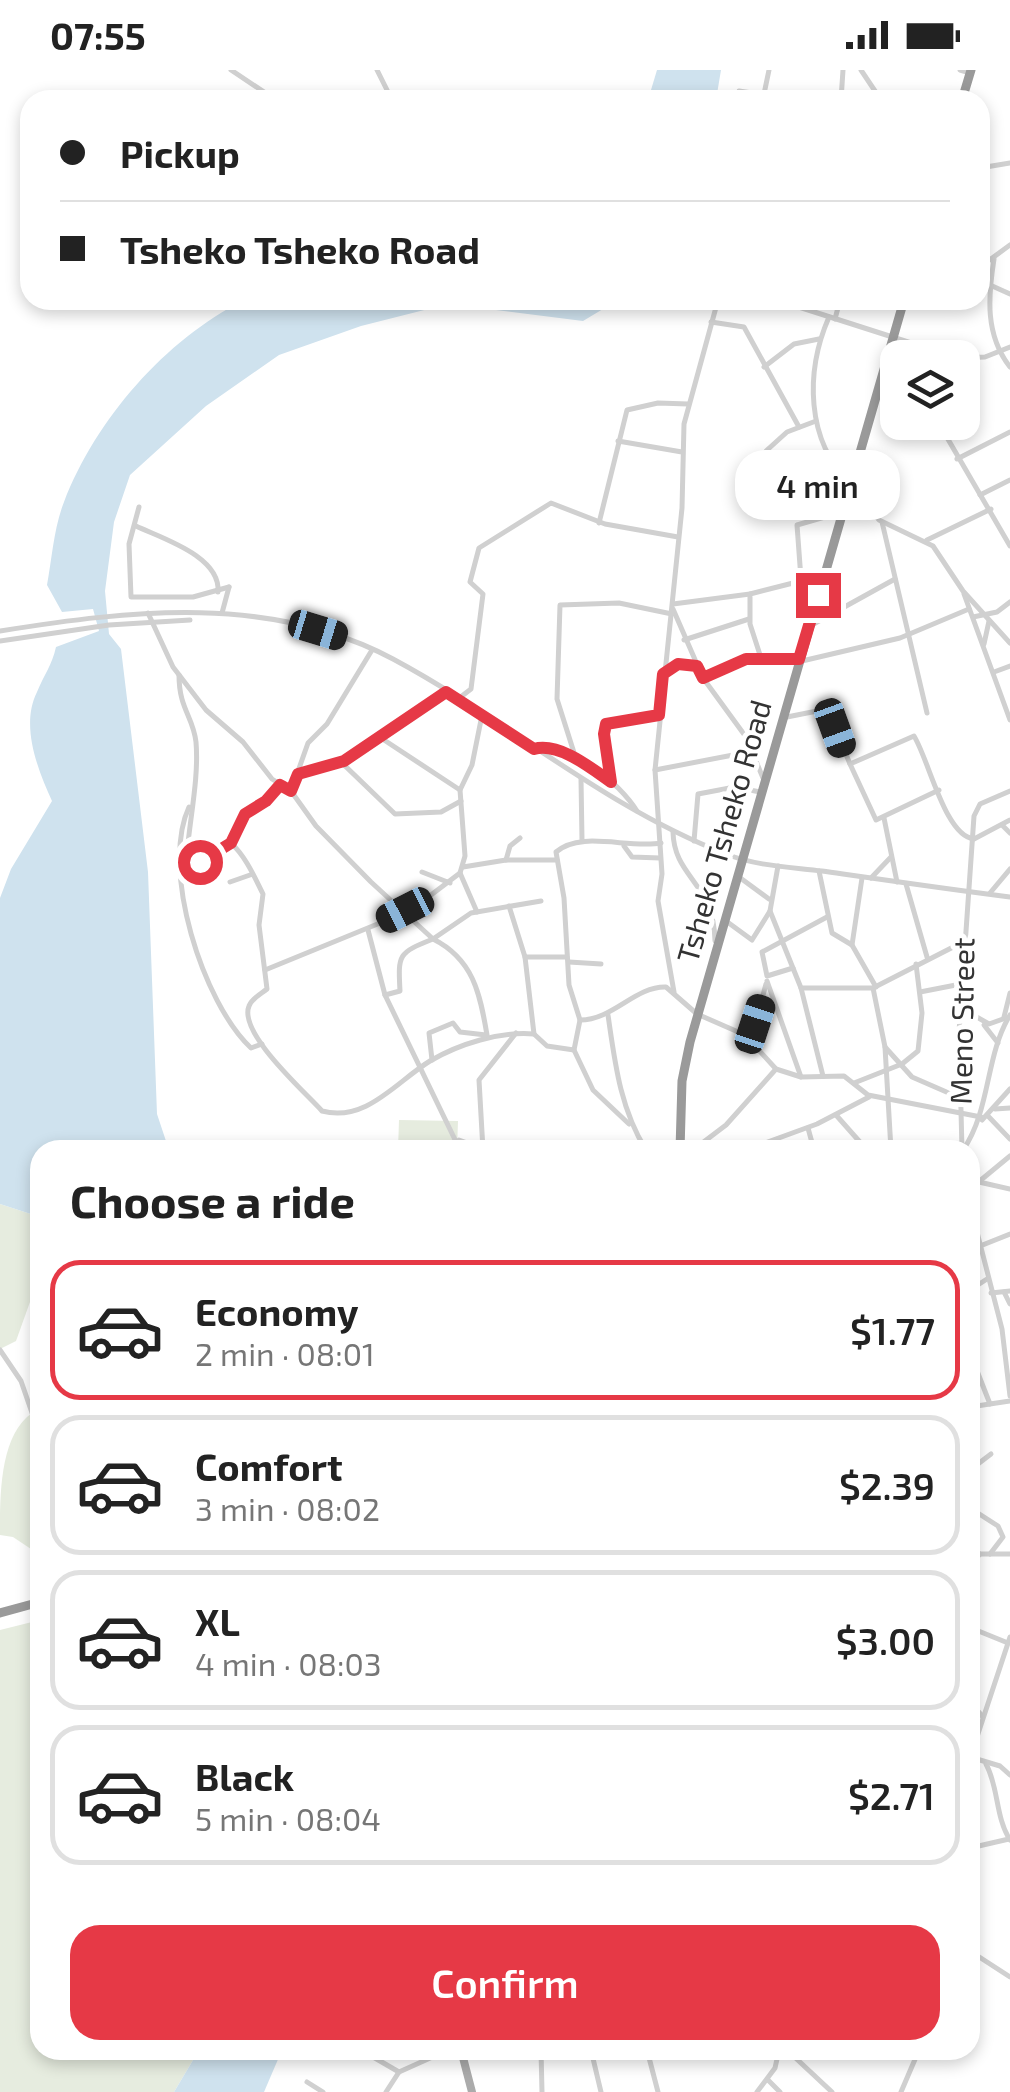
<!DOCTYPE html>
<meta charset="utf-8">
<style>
:root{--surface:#fff;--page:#f6f6f6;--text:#222;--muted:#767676;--line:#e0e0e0;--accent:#e63946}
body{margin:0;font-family:"Exo 2",sans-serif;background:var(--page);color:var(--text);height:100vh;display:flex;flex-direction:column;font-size:38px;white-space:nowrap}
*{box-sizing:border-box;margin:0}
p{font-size:32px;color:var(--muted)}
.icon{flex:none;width:55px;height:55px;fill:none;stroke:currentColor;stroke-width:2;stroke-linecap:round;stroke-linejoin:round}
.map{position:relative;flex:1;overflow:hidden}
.details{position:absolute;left:30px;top:1070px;width:950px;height:920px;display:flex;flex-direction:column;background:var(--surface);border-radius:30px;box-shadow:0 5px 15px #0003}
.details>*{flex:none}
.hud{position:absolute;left:20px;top:20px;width:970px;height:220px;border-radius:30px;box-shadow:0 5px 15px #0003;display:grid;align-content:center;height:220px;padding:0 40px;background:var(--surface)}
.fabs{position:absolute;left:880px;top:270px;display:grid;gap:20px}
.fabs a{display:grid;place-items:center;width:100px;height:100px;border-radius:20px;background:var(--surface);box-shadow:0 5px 15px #0003;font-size:50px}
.end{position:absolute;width:45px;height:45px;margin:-22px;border:12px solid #e63946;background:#fff;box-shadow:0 0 0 5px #fff}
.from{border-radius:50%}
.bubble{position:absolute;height:70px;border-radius:30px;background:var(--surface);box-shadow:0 5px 15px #0003;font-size:32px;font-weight:600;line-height:70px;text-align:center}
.car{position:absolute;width:30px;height:60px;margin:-30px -15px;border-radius:12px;box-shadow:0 0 8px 2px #0007;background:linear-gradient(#222 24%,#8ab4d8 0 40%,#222 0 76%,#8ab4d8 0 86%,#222 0)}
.hud b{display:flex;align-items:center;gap:35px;height:95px;font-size:38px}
.hud b+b{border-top:2px solid var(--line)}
.hud i{width:25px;height:25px;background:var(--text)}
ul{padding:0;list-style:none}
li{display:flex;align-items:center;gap:30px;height:140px;margin:0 20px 15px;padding:0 20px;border:5px solid var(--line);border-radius:30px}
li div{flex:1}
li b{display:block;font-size:38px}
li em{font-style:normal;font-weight:600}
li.active{border-color:var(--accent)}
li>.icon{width:90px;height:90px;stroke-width:1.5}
h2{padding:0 40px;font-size:45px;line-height:120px}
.cta{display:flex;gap:20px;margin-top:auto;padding:20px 40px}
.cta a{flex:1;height:115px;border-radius:30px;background:var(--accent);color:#fff;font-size:40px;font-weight:600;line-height:115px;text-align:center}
.status{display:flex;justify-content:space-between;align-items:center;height:70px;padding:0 50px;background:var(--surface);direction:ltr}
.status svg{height:28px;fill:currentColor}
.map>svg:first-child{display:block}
</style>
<div class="status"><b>07:55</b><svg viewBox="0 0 49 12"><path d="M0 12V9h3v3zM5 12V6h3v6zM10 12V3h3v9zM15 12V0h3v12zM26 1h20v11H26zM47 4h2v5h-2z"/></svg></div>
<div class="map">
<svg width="1010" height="2022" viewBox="0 0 1010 2022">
<rect width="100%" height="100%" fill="#fff"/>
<g fill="#e6ecdf">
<path d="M399 1050 458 1051 457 1080H398Z"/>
<path d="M0 1134 40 1147V1204L16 1271 0 1279Z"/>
<path d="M40 1324V1485L13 1467 0 1465C0 1422 0 1366 32 1343Z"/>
<path d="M40 1550V1980H199L174 2022H0V1560Z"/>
</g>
<g fill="#cfe2ee">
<path d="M657 0H721L716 30H648Z"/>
<path d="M244 230H618L583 251 448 234 361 256 279 285 206 336 130 405 114 452 105 521 109 564 121 579 148 802 157 1044 169 1080H40V1147L0 1134V828L11 799 52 731C38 700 20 656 37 622 44 605 52 595 56 577L99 561 93 539 62 542 47 515C52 488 54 457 64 432 96 349 165 270 244 230Z"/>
<path d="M199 1980H282L264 2022H174Z"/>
</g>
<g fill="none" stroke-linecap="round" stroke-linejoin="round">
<g stroke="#d0d0d0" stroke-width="5">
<path d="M231 0 276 30"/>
<path d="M377 0 392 30"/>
<path d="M861 0 881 30"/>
<path d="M960 0 970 3"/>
<path d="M739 21 797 30"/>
<path d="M764 24 769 0"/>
<path d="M841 30 843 0"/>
<path d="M980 98 1010 93"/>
<path d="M994 189C988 227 985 265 1010 297"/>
<path d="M980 197 1010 175"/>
<path d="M990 215 1010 224"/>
<path d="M777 230 958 288"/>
<path d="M829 247C805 302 806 371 850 413"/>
<path d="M835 249 840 230"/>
<path d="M711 252 744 257 799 357"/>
<path d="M962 288 985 287 1010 277"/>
<path d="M764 297 794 274 819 269"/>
<path d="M962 305 977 290"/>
<path d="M938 352 1010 476"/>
<path d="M618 371 682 382"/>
<path d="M957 389 1010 362"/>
<path d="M785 403 767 391 766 381 787 362 816 351"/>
<path d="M850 415 879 450 933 476 963 521 1010 573"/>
<path d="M980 425 1010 410"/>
<path d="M139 437 129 474 131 527H193L229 517"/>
<path d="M882 452 927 643"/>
<path d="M599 453 627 340 658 333 688 334"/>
<path d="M136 456C161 468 221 486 218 522"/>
<path d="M927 470 991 439"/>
<path d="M964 524 1010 650"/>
<path d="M673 534 750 524"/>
<path d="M673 539 703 608 746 667 763 708"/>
<path d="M148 543 173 597 206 640 243 672 272 709 291 721 316 756 371 812 433 869 471 843 541 831"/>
<path d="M222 543 229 517"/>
<path d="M810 544 801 509 797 455 842 442"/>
<path d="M973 547 997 542 1010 532"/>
<path d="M810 556 895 509"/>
<path d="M0 561C131 540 271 524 393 589 507 650 604 737 726 784 756 796 790 797 822 801 885 810 947 819 1010 827"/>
<path d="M684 570 749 549"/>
<path d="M0 571 109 555 190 550"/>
<path d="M984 574 989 551"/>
<path d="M761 588 750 554V524L801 511"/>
<path d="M802 591 900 568 969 539"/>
<path d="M994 602 1010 596"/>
<path d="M663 604 678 595 697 596"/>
<path d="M179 605C179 639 193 646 196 672 199 707 190 748 187 783"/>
<path d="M703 608 746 589H799"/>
<path d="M458 629 471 619 483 524 470 512 479 478 551 433 605 454 678 467"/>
<path d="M782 648 827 639 850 694 914 666C929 690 945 766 974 769L1010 750"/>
<path d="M378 666 460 720"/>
<path d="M534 679C569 669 620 714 637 741"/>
<path d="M576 689 557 629 560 535 619 533 672 544"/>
<path d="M341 692 395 744 441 742 461 731"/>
<path d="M850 694 876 750 939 720"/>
<path d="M655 700 754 681"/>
<path d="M298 704 344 691 447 622"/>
<path d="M581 709 582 770"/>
<path d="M611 711 605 656 614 650 659 645"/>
<path d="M291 721 308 673 327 654 372 580"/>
<path d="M189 737C160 799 203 933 251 978L262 974"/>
<path d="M884 748 897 812"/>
<path d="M1002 755 1010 763"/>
<path d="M673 762C674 808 714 812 715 871"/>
<path d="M694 771 698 724 735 717 760 722"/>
<path d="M231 773C246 787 254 806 263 824L259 855 267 919C261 924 252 928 249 936 238 963 305 1022 322 1041 366 1053 397 1011 430 991 459 974 500 961 534 964L547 976 574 980"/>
<path d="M624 776 632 787 660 788"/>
<path d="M185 781 193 791H208L231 773 245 743 266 731 279 715"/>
<path d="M506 790 510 776 520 768"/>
<path d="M778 796 770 841 801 918H873L963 872"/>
<path d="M463 797 506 790H557"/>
<path d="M819 801 832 863 852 875 876 917"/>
<path d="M422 802 450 813"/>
<path d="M460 803 477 842"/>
<path d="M739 807 769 829"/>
<path d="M871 808 891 787"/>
<path d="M230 812 250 805"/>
<path d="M906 814 927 887"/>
<path d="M990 823 1010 799"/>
<path d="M509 836 525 887 534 964"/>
<path d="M726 851 752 870 770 841"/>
<path d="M368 860 385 925 460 1080"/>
<path d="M852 875 862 808"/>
<path d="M525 887H567"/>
<path d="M569 892 601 894"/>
<path d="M793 898 767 906 762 882 827 847"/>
<path d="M265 900 380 853 427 828 460 803 465 786 460 720 472 695 482 645"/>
<path d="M767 911 801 1007"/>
<path d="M801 918 823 1006"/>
<path d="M873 918 885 977 891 1080"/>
<path d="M674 922 658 831 662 804 655 700 682 438 684 354 718 230"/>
<path d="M920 922 961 914"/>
<path d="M385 925 400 921C398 884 398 883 433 869 473 889 480 923 487 965"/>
<path d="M961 938 989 954 1006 948"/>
<path d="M608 945C615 993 620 1038 646 1080"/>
<path d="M1004 947 1010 923"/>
<path d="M580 950C613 950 635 916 666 917L697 944 745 965 776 999 801 1007 844 1006 868 1025 981 1047"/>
<path d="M984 955 998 973"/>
<path d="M751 970 766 914"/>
<path d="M885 977 912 1007 958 1027"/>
<path d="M432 990 429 963 453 953 460 962 486 965"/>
<path d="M854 1013 902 994 918 981 922 943 916 894"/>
<path d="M995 1039 1010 1038"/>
<path d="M836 1045 867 1080"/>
<path d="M988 1046 1010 1069"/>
<path d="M982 1050 1010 1019"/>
<path d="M629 1054 593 1020 574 980 580 950 569 915 564 828 556 782C581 760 628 779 661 773"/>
<path d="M808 1058 814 1080"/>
<path d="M459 1070 481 1078"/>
<path d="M483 1080 479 1010 516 963"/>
<path d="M693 1080 726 1055 776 999"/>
<path d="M746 1080 817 1054 869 1027"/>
<path d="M962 1080 959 962 974 746 980 734 1010 721"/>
<path d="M963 1080C991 1039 985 986 1010 945"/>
<path d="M979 1112 1010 1119"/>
<path d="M970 1119 1010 1086"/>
<path d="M970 1135 1002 1259 1010 1326"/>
<path d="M970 1180 1010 1164"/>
<path d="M970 1220 987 1209"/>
<path d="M1004 1222 1010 1234"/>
<path d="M991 1223 1010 1221"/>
<path d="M0 1280 21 1311 40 1366"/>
<path d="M970 1283 990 1334"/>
<path d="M970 1337 1010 1331"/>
<path d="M970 1400 991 1384"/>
<path d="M970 1438 998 1456 1003 1467 990 1484"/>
<path d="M970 1484H1010"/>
<path d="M970 1495 980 1484"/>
<path d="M970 1552 976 1560 1008 1573"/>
<path d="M970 1632 983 1647"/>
<path d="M970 1687 1000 1696 1010 1705"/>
<path d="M970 1688 1010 1567"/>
<path d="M986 1694C999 1718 995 1746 1010 1770"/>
<path d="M970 1778 1009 1769"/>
<path d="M970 1881 1010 1907"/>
<path d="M361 1980 399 2002"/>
<path d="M541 1980 542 2022"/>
<path d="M591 1980 601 2022"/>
<path d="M647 1980 658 2022"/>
<path d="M787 1980 832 2022"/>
<path d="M871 1980H886"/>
<path d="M768 2010 780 2022"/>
<path d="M307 2012 323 2022"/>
<path d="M386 2022 399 2002 448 1980"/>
<path d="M757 2022 775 1998 779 1980"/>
<path d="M901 2022 919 1980"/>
</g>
<path stroke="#ababab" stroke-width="8" d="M461 1980 472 2022"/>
<g stroke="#9a9a9a" stroke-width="9">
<path d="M962 30 971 0"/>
<path d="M680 1080 682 1011 690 972 904 230"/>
<path d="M0 1543 40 1532"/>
</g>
</g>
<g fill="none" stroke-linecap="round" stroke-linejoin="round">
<path stroke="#e63946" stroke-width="12" d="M200 792 231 773 245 744 266 731 280 715 291 721 298 704 344 691 446 622 534 679C559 672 591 698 611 712L604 664 606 654 659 645 663 604 678 594 697 596 703 608 746 589H799L818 525"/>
</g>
<g text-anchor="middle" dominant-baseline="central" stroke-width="10" stroke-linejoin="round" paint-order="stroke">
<g font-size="30" fill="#333" stroke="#fff">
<text transform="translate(723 761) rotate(-74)">Tsheko Tsheko Road</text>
<text transform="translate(961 951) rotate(-89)">Meno Street</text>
</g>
</g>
</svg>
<div class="fabs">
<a><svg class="icon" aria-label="layers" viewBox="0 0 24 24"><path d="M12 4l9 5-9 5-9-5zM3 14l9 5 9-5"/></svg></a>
</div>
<i class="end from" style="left:200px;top:792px"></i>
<i class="end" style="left:818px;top:525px"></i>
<div class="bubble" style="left:735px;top:380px;width:165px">4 min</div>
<i class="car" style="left:318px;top:560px;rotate:107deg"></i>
<i class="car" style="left:835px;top:658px;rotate:160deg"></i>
<i class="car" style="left:405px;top:840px;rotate:243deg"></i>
<i class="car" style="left:755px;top:954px;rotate:18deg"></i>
<div class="hud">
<b><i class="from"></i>Pickup</b>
<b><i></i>Tsheko Tsheko Road</b>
</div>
<section class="details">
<h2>Choose a ride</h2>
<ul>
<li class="active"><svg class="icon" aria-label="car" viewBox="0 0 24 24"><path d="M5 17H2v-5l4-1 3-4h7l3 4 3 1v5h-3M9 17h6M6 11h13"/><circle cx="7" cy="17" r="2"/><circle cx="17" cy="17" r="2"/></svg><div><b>Economy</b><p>2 min · 08:01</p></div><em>$1.77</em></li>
<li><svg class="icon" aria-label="car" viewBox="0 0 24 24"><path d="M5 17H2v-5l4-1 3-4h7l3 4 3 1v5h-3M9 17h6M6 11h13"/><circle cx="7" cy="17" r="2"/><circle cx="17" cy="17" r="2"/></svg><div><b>Comfort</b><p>3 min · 08:02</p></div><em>$2.39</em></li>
<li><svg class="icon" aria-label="car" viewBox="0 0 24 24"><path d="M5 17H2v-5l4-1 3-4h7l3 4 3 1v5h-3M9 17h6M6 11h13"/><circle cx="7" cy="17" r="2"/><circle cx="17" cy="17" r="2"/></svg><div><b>XL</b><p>4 min · 08:03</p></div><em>$3.00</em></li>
<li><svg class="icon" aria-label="car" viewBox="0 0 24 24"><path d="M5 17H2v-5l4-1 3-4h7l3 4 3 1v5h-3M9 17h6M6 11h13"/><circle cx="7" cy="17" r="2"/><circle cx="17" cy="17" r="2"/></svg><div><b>Black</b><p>5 min · 08:04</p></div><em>$2.71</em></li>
</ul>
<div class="cta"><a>Confirm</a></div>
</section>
</div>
